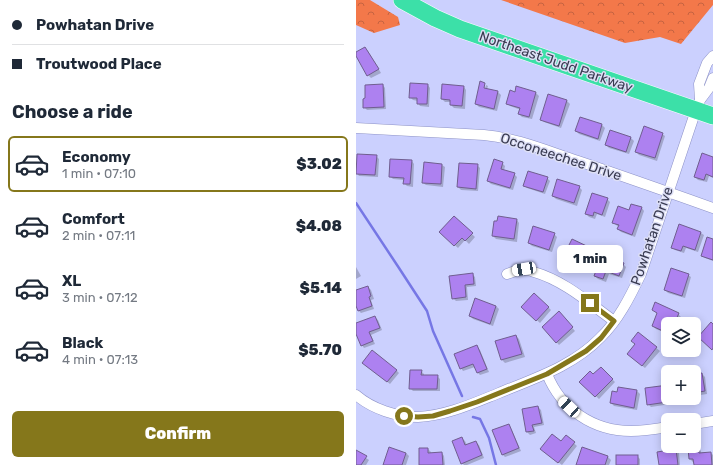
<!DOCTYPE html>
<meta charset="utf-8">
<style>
:root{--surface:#fff;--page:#f6f6f7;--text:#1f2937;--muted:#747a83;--line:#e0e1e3;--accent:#85771b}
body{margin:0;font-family:Rubik,sans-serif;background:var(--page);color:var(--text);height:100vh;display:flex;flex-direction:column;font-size:15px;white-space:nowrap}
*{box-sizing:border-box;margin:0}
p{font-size:13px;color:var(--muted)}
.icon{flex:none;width:22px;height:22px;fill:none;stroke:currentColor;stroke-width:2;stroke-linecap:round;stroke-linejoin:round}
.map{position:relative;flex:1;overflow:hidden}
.drawer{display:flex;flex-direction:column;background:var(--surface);width:356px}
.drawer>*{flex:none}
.top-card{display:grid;align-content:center;height:88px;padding:0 12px;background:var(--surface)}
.fabs{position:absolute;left:305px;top:317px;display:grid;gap:8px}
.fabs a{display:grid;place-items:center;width:40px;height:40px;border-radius:6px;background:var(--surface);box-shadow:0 2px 10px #0003;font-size:20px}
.end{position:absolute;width:18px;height:18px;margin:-9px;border:5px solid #85771b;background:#fff;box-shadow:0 0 0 2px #fff}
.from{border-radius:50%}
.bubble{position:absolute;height:28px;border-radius:6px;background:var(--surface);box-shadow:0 2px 10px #0003;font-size:13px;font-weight:800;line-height:28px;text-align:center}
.car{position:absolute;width:12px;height:24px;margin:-12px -6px;border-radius:5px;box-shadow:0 0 3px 1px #0007;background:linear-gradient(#fff 24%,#345 0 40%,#fff 0 76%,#345 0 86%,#fff 0)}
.top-card b{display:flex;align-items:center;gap:14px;height:38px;font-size:15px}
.top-card b+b{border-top:1px solid var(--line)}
.top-card i{width:10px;height:10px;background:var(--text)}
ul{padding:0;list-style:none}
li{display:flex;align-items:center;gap:12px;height:56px;margin:0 8px 6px;padding:0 4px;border:2px solid transparent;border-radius:6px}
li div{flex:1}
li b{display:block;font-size:15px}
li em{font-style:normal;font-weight:800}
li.current{border-color:var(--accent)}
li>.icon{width:36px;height:36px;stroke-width:1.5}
h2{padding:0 12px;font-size:18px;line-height:48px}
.cta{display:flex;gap:8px;margin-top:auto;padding:8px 12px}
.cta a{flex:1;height:46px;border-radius:6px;background:var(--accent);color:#fff;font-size:16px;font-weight:800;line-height:46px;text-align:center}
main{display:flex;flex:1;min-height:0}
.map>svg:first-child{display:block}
</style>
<main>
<section class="drawer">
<div class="top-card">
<b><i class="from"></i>Powhatan Drive</b>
<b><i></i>Troutwood Place</b>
</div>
<h2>Choose a ride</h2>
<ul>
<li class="current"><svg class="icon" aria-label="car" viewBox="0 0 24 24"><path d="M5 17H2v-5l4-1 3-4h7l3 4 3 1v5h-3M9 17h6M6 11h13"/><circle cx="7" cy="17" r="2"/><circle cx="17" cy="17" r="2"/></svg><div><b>Economy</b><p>1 min · 07:10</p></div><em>$3.02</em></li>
<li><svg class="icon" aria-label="car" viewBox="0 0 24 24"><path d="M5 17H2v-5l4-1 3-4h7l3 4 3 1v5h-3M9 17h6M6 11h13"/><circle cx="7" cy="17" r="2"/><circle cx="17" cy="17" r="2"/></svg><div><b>Comfort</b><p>2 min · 07:11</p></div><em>$4.08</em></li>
<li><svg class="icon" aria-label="car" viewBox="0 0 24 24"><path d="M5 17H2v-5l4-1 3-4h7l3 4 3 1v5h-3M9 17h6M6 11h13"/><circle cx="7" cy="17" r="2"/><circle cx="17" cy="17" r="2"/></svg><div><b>XL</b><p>3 min · 07:12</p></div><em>$5.14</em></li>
<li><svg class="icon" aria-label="car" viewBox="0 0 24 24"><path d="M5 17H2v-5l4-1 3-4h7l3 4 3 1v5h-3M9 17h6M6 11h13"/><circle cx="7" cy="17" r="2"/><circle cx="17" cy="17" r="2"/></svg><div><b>Black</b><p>4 min · 07:13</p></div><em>$5.70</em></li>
</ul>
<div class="cta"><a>Confirm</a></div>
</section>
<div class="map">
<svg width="357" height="465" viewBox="0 0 357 465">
<defs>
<pattern id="forest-crowns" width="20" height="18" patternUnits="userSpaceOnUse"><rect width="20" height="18" fill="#f3784a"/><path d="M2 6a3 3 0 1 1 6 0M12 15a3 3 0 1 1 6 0" fill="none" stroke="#c66340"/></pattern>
</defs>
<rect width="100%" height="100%" fill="#cbd0fe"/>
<g fill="url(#forest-crowns)">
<path d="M0 0H14L42 17 44 25 18 33 0 25Z"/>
<path d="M145 0H357V5L325 44 304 37 269 43Z"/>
</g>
<g fill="#0003">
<path d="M9 48 12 51 25 73 15 78 12 75 0 54V53Z"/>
<path d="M124 82 129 84H128L126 92 128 93 130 85 132 86 131 89 142 92 145 95 141 111 123 107 120 104Z"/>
<path d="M27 85 29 88 30 109 11 110 8 107Z"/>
<path d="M72 85 74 88 73 107 64 106 62 103V101L57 100 54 97Z"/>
<path d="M108 87 110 90 109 109 98 108 95 105V102H89L86 99Z"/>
<path d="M161 88 180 93 183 96 176 119 166 117 163 114 165 110 154 106 151 103 159 93Z"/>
<path d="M193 95 211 101 214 104 205 128 188 122 185 119Z"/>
<path d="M224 118 246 125 249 128 244 141 223 134 220 131Z"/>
<path d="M306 134 309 136 301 161 283 155 280 152Z"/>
<path d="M275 138 278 141 273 154 253 148 250 145Z"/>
<path d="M20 156 23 159 22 177 3 176 0 172V163L1 164Z"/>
<path d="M357 158V178L353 176 351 182 342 180 339 177Z"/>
<path d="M56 161 58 164 57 187 51 186 48 183V180L37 179 34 176Z"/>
<path d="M146 163 149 166 148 171 158 174 161 177 157 190 135 184 132 181Z"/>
<path d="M86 165 89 167 87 187 70 185 67 183Z"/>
<path d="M121 165 124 168 122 191 105 190 102 187Z"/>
<path d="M191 178 194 181 189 194 171 188 168 185Z"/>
<path d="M223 187 226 190 221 206 200 199 197 196Z"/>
<path d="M251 199 254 202 249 217 241 214 239 219 233 217 230 214Z"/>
<path d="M276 205 286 208 288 211 279 237 265 232 262 229 263 227 260 225 257 222 273 212Z"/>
<path d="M98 217 119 237 113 244 109 240 102 248 84 232Z"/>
<path d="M161 220 163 223 161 242 140 239 137 236 139 222Z"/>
<path d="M345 233 348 235 342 252 330 248 328 253 319 250 316 247Z"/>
<path d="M198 234 201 237 196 252 176 246 173 243Z"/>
<path d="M216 240 237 250 239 253 233 266 221 260 218 266 210 262 207 259Z"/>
<path d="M357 240V261L349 258 346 256Z"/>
<path d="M247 256 267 264 270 267 266 278 253 274 250 282 242 279 239 276Z"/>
<path d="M0 267 5 276 0 279Z"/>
<path d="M116 274 119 277 120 286 111 287 112 300 100 301 97 298Z"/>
<path d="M332 275 335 277 329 298 312 293 309 290Z"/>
<path d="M12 287 15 290 18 299 15 300 18 309 5 313 2 310 1 307H0V291Z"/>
<path d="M120 299 140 306 143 309 137 326 117 319 114 316Z"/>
<path d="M166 307H192L195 310 184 323Z"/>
<path d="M297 310 322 314 325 317 322 324H312V334L300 329 297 326 302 314Z"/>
<path d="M203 313 219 331 203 345 187 327Z"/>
<path d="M19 317 22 320 26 330 15 335 19 344 8 348 6 345 0 332V324Z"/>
<path d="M282 333 304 351 289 368 275 357 280 344Z"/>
<path d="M160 336 163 339 169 357 149 363 146 360 140 342Z"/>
<path d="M121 347 124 350 133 372 124 375 122 373 119 367 107 371 105 368Z"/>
<path d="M11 366 40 370 43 373 34 384Z"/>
<path d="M245 368 259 382 243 399 225 382 237 376Z"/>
<path d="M65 371 68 374V376H81L84 379V391H57L54 388Z"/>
<path d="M346 374 349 377 351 394 338 396V375Z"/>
<path d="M312 386V398H320L321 403 295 407 292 404Z"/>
<path d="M281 391 284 394 281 410 258 406 255 403 262 393Z"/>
<path d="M182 407 185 410 188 425 178 427 180 433 174 435 171 432Z"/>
<path d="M153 425 155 428 165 451 149 457 146 454Z"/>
<path d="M210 436 221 446 206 465 188 451 205 442Z"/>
<path d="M106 438 109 441 111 445 120 442 123 445 128 458 111 465H108L106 463Z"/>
<path d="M342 448 345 451V454L355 453 357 455V465H339L338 462H337L334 459Z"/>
<path d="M72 449 75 452V453H86L88 456 89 465H64Z"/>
<path d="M320 450 323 453 324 465H304Z"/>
<path d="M0 451 13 460 10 465H0Z"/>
<path d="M50 453 53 456 50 465H28Z"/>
<path d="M281 456 284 459V465H261Z"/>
<path d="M252 457 255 460 253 465H221Z"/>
</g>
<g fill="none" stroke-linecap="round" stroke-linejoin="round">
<g stroke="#7677e5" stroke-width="2.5">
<path d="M0 203 43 268 71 311 77 331 106 396"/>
<path d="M117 417 124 419 133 438 140 465"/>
</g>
</g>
<g fill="#ad81f0" stroke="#705e8f">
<path d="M9 47 23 69 11 76 0 56V52Z"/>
<path d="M124 81 129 83 128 88 142 91 138 109 119 104Z"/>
<path d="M54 83 72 84 71 104H61V98H53Z"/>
<path d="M27 84 28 107 7 108V99L9 98V85Z"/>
<path d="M86 84 108 86 106 106 94 105V100L85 99Z"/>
<path d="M160 86 180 92 173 117 162 114 164 108 150 104 154 90 159 92Z"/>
<path d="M192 94 211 100 203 126 184 120Z"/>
<path d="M224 117 246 124 242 139 219 131Z"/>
<path d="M288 126 307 133 299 158 279 152Z"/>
<path d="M254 130 275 137 270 152 249 145Z"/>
<path d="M346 153 357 157V177L350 174 348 180 338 177Z"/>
<path d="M1 154 21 155 19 175 0 174Z"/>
<path d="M34 159 56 160 54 184H47L48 178 33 177Z"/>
<path d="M138 159 147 162 145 169 159 173 154 188 131 181Z"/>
<path d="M68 162 86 164 85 184 66 183Z"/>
<path d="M103 163 122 164 120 189 101 187Z"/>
<path d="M172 171 192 177 187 192 167 186Z"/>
<path d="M201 179 224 186 218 203 196 196Z"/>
<path d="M236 193 252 198 246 215 238 212 237 216 229 214Z"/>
<path d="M275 204 286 207 276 235 261 229 263 225 256 223 262 206 273 210Z"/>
<path d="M98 216 117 233 109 241 106 238 98 246 83 232Z"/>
<path d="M142 216 161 219 158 239 136 236 138 221H141Z"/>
<path d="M323 224 345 232 339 250 327 246 325 251 315 248Z"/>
<path d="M177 226 199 233 193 250 172 243Z"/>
<path d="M351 237 357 239V260L345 256Z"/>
<path d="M216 239 237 249 230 264 218 258 215 264 206 259Z"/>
<path d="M246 255 268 263 263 276 250 271 247 279 238 276Z"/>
<path d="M315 268 333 274 326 296 308 290Z"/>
<path d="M117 273 118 284 109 285 110 297 96 299 93 276Z"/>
<path d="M12 286 15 296 13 297 16 306 2 311 0 306V290Z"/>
<path d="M178 293 193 307 180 321 165 307Z"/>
<path d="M119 298 140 306 134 324 113 316Z"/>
<path d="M299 302 323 313 318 324H312L309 332 296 326 301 313 296 310Z"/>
<path d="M203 311 217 327 200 343 186 327Z"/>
<path d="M19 316 24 328 13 332 17 341 5 346 0 334V323Z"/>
<path d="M355 322 357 324V348L356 350 342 337Z"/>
<path d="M282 332 301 347 286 366 271 354 279 344 275 341Z"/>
<path d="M160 335 166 354 145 360 139 341Z"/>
<path d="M121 345 131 369 121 373 117 364 104 369 98 354Z"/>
<path d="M16 350 41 370 31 382 6 363Z"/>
<path d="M245 367 257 379 239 397 223 382 234 371 237 374Z"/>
<path d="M54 370H66L65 375H82L81 389H53Z"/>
<path d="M346 373 349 391 338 393V374Z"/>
<path d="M312 385V398H318V401L291 405 289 388Z"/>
<path d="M262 387 281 390 278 408 254 403 256 391 261 392Z"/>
<path d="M182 406 186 423 176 425 178 431 170 432 166 409Z"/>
<path d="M153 424 163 448 146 455 136 430Z"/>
<path d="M196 434 205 441 210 435 219 442 202 463 184 449Z"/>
<path d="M106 437 109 445 120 441 126 455 105 464 96 441Z"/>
<path d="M33 447 50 453 46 465H27Z"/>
<path d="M226 447 252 456 249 465H220Z"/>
<path d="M342 447 343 453 355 452 356 465H338L337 459H333L332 448Z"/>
<path d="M63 448H72V453L86 452 87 465H63Z"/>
<path d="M320 449 322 465H303L301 452Z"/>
<path d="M0 450 11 456 5 465H0Z"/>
<rect x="260" y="455" width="22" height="10"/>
</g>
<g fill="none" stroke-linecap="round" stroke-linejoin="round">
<g stroke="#8d92c7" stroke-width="11">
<g id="minor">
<path d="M344 100 343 84 351 63 357 56"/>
<path d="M0 128 128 135C161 138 191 151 222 161 267 176 312 192 357 208"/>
<path d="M151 274C157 272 163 269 169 270 172 270 176 271 178 272 209 281 233 303 258 321"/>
<path d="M191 374C205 409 237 431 275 431 287 431 300 429 312 427"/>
<path d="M0 395C16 409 41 417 62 417 90 416 118 403 143 393 179 378 217 366 244 338 262 321 274 297 285 274L340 110 344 100 353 88 357 78"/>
<path d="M338 424 357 421"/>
</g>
</g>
<g stroke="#fff" stroke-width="18">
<path id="trunk" d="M46 0 79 18 104 29 357 116"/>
</g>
<use href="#minor" stroke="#fff" stroke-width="10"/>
<use href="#trunk" stroke="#3ce0a8" stroke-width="17"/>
</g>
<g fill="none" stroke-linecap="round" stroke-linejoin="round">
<path stroke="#85771b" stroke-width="5" d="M48 416 62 417 77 416 94 411 121 402 191 374 230 351 245 338 258 321 234 303"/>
</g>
<g text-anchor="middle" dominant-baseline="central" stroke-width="3" stroke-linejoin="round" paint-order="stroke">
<g font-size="14" fill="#383a50" stroke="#dddff6">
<text transform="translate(200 62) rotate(19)">Northeast Judd Parkway</text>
<text transform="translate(205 157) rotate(18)">Occoneechee Drive</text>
<text transform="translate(296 236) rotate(-71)">Powhatan Drive</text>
</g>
</g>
</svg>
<div class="fabs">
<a><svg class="icon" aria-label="layers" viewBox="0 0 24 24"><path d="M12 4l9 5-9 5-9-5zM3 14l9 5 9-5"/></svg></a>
<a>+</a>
<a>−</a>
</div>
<i class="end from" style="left:48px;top:416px"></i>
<i class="end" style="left:234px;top:303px"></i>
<div class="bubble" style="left:201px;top:245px;width:66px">1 min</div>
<i class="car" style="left:168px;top:269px;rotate:260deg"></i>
<i class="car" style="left:213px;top:407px;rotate:313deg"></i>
</div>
</main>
